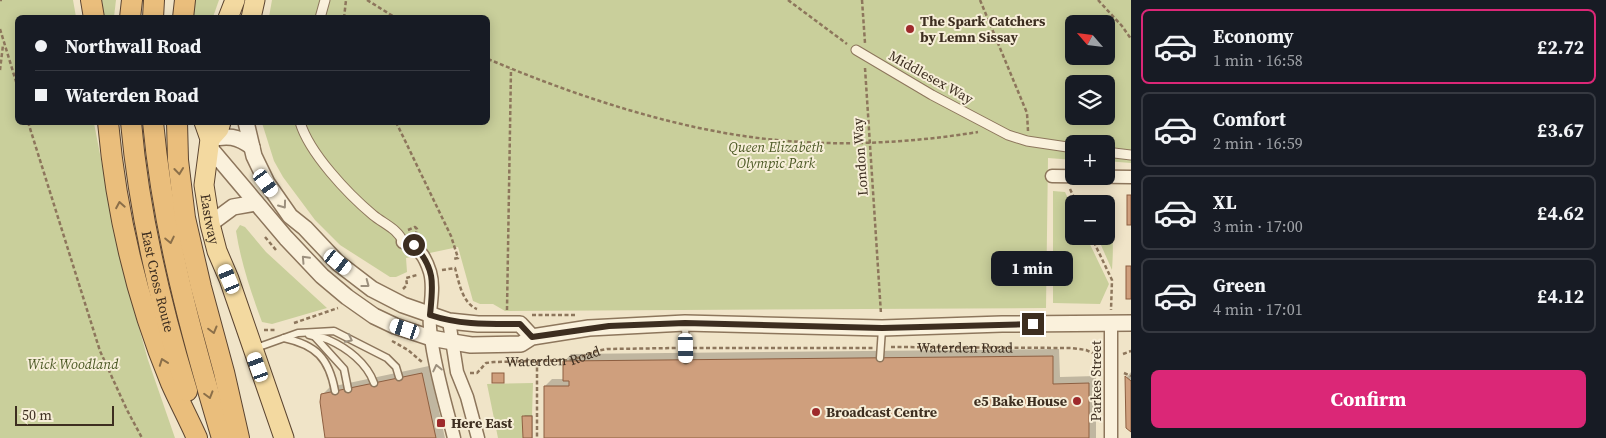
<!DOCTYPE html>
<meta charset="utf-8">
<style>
:root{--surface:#171b24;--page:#242831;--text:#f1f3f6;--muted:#9ea1a6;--line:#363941;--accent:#db2777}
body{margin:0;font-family:"Source Serif 4",serif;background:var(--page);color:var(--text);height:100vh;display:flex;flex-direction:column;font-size:19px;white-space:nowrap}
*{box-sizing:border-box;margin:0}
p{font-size:16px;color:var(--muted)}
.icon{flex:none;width:28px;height:28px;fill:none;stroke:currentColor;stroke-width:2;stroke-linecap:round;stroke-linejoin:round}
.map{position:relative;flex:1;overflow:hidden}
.details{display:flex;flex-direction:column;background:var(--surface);width:475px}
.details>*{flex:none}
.hud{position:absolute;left:15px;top:15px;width:475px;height:110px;border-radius:8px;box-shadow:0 2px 12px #0003;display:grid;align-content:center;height:110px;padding:0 20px;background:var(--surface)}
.needle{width:32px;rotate:298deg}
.controls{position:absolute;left:1065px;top:15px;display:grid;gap:10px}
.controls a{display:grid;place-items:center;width:50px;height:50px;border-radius:8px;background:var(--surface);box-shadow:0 2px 12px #0003;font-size:25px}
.scale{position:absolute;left:15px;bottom:12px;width:99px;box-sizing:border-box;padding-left:5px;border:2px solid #3d2e20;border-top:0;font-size:14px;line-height:18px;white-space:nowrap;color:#3d2e20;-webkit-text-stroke:4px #f7eed8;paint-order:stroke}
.end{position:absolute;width:22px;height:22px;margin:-11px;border:6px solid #3d2e20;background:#fff;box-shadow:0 0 0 2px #fff}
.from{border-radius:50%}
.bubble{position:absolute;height:35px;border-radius:8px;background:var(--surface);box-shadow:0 2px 12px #0003;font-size:16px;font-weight:700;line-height:35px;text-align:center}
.car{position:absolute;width:15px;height:30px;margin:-15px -8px;border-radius:6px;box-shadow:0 0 4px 1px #0007;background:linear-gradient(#fff 24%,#345 0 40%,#fff 0 76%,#345 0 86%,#fff 0)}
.hud b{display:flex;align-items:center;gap:18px;height:48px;font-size:19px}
.hud b+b{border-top:1px solid var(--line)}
.hud i{width:12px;height:12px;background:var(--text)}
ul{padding:9px 0 0;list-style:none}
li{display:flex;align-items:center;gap:15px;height:75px;margin:0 10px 8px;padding:0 10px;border:2px solid var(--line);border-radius:8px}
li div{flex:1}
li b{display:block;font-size:19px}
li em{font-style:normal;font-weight:700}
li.selected{border-color:var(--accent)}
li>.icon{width:45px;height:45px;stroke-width:1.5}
.cta{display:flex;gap:10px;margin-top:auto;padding:10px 20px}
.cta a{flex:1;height:58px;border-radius:8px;background:var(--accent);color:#fff;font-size:20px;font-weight:700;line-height:58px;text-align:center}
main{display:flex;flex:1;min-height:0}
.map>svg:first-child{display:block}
</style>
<main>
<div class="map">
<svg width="1131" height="438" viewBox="0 0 1131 438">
<rect width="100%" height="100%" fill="#f0e4c8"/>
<g fill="#c9cf9b" fill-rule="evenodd">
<path d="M0 0H73L76 17 18 18V122L94 123 121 263 148 360 175 438H0Z"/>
<path d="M102 0H116L114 17H104Z"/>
<path d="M193 0H219L213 17 191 18Z"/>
<path d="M272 0H1131V163L1106 161V144H1074V160L1048 158 1046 308 505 311 493 304H480L473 301 458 247 406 258 407 272 396 277H390L340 245 315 220 283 177 274 161 262 123 488 122V18L269 17ZM1074 24H1106V56H1074ZM1074 84H1106V116H1074Z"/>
<path d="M1053 191 1065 192 1074 211V236H1086L1109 284 1100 304 1053 303Z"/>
<path d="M1104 196C1113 225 1114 239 1112 270L1097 236H1106V204H1084Z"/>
<path d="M240 225 245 227 266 252 327 308 272 324 262 322C251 292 241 263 236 231Z"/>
<path d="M533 383 532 416H522L523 438H498L487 384Z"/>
</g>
<g fill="#0003">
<path d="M1059 349 1060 377 1096 376V438H545V386L552 379H564V362L571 354Z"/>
<path d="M429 366 445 438H326L322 395 330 387Z"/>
<path d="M1131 372V431L1127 427V377Z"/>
<path d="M525 415H533V438H524L523 417Z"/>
</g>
<g fill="#cf9f7d" stroke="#8d5f41">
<rect x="1127" y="195" width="4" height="30"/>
<rect x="1126" y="266" width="5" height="33"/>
<path d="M1053 356V384L1089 383V438H544V386H569V381H563V361Z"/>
<path d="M422 373 436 438H325L320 402 321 394Z"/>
<rect x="492" y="373" width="12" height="10"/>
<path d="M1125 376 1131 381V432L1126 428Z"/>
<path d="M522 416H532V438H523Z"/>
</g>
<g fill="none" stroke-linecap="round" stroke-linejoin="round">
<g stroke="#8d765c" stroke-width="9">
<g id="service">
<path d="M685 324 686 360"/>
<path d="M309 335C315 337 323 337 329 340 347 348 367 363 374 383"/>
<path d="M315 337 344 369 348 389"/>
<path d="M284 338C316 345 329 358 335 391"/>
<path d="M256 348 298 333 334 331 387 358 396 367 399 377"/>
<path d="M880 358 882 329"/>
</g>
</g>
<g stroke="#8d765c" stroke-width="11">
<g id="pedestrian">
<path d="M320 18 325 0"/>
<path d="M856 50 932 95 1008 135 1027 141 1074 148"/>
<path d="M300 122C309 153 348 194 373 215 384 224 398 229 403 242"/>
<path d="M1106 152 1131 155"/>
</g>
</g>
<g stroke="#8d765c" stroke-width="15">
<g id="minor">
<path d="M1052 176 1131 177"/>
<path d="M403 242C419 247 425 256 430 272 434 286 431 299 430 314 429 321 430 329 431 337 435 371 446 405 454 438"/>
<path d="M449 321 457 372 467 397 478 438"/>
<path d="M1111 323V438"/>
</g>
</g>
<g stroke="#8d765c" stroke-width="18">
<g id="tertiary">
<path d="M246 122 254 156 267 183 290 216 305 228 338 263 372 289 403 305 449 321 478 324H520L532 337"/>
<path d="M210 139C228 135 237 136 252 147"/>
<path d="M210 148 286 238 322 276 347 297 374 316 395 326 431 338 453 342 471 345 521 344 532 337 589 328 685 323 882 328 1002 324 1131 323"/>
<path d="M210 224 233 207 256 203"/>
</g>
</g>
<g stroke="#5b4430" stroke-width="21">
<g id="primary">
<path d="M228 18 235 0"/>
<path d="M251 18 255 0"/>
<path id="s3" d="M204 122 210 139 204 185 210 224 217 251 229 279 284 438"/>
<path d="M210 139 219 129 221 122"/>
</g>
</g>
<g stroke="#5b4430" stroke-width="22">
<g id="trunk">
<path d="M91 0 94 18"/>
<path d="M130 18 132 0"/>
<path d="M153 18 154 0"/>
<path d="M183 18 185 0"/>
<path d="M108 122C116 211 137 301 171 383 179 401 189 420 197 438"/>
<path id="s4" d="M131 122C139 214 160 303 187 391"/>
<path d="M153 122C163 230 191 335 222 438"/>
<path d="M177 122 178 160 185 218 201 287 224 372 239 438"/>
</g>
</g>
<g stroke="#8d765c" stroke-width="2.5" stroke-dasharray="4 2.5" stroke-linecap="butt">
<path d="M0 0H2"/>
<path d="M367 0 396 18"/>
<path d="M788 0 847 44"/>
<path d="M862 0 865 43"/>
<path d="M980 0 1027 113 1028 131"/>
<path d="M1098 0 1122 26 1131 39"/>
<path d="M344 18 346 0"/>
<path d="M0 29 18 88"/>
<path d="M488 59C573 95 674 129 767 139 834 147 911 143 978 132"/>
<path d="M865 68 881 314"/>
<path d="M0 70 3 45"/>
<path d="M28 122 100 351 127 410 142 438"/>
<path d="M396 122 451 236 458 258 453 259"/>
<path d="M1070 189 1077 204"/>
<path d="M408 230 415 227 417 229 416 233"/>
<path d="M1091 236 1112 280 1111 310"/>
<path d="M265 237 276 250"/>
<path d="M442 270 455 268C459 282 462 303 477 309"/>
<path d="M403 289 407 285 406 278 417 275"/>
<path d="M507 310 511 69"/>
<path d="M532 315H576"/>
<path d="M294 323 338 308"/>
<path d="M264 330H275"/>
<path d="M392 341 408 350 422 362"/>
<path id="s1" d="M891 347 1072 348 1086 350 1099 356"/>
<path d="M693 348H873"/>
<path d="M1123 354 1131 351"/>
<path d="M537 361V438"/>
<path id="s2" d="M470 373H477L486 363 494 362 572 360 597 351 607 349 678 348"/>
<path d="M1124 373 1131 376"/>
</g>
<use href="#service" stroke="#faf1dc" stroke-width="6"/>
<use href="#pedestrian" stroke="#faf1dc" stroke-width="9"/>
<use href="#minor" stroke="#faf1dc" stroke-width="12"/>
<use href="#tertiary" stroke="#faf1dc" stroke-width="15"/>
<use href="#primary" stroke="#f3d9a0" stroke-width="19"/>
<use href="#trunk" stroke="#eabe7c" stroke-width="20"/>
</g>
<defs><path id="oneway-chevron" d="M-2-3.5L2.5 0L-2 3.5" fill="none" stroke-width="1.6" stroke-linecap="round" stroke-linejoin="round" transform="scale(1.25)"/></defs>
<g stroke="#8b6f49">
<use href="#oneway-chevron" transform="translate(179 171) rotate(84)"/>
<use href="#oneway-chevron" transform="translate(120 205) rotate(-100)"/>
<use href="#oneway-chevron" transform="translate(170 240) rotate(78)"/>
<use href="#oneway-chevron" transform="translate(213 330) rotate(75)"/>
<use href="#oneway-chevron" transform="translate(163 362) rotate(-110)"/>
<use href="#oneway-chevron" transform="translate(209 395) rotate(74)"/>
</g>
<g stroke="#9c907e">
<use href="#oneway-chevron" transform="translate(283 205) rotate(54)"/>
<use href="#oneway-chevron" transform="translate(305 259) rotate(-133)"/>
<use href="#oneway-chevron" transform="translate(366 284) rotate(37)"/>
<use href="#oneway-chevron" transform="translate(349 339) rotate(27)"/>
<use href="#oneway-chevron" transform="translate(437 368) rotate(-102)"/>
</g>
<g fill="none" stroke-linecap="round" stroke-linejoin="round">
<path stroke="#3d2e20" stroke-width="6" d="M414 245C436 269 433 285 430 315 460 325 489 324 520 324L532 337 609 326 685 323 882 328 1033 324"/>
</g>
<g fill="#9e2a2b" stroke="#f7eed8" stroke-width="2">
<circle cx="910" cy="29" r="5"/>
<circle cx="1077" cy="401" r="5"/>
<circle cx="816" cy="412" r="5"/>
<rect x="436" y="418" width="10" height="10" rx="2.5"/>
</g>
<g text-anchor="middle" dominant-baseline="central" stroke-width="4" stroke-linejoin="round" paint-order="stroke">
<g font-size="14" font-weight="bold" fill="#3d2e20" stroke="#f7eed8" text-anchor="start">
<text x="920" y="21">The Spark Catchers<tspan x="920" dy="16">by Lemn Sissay</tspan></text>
<text x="1067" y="401" text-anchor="end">e5 Bake House</text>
<text x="826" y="412">Broadcast Centre</text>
<text x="451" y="423">Here East</text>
</g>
<g font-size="14" fill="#3d2e20" stroke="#f7eed8">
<text transform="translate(931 77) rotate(29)">Middlesex Way</text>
<text transform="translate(860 157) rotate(-94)">London Way</text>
<text stroke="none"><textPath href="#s3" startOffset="99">Eastway</textPath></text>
<text stroke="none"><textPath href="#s4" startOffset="162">East Cross Route</textPath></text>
<text stroke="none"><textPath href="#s1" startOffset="74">Waterden Road</textPath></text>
<text stroke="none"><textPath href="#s2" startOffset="88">Waterden Road</textPath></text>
<text transform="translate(1096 381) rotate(-90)">Parkes Street</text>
</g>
<g font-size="14" font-style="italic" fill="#4d5a26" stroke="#f7eed8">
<text x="776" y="147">Queen Elizabeth<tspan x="776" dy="16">Olympic Park</tspan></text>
<text x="73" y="364">Wick Woodland</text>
</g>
</g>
</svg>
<div class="controls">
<a><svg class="needle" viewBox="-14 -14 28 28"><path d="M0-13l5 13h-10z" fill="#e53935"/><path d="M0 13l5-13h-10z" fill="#9ea1a6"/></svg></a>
<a><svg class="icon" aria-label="layers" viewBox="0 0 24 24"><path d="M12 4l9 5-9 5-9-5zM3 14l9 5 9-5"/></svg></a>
<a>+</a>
<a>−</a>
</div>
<div class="scale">50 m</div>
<i class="end from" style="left:414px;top:245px"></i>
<i class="end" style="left:1033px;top:324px"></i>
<div class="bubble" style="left:991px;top:251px;width:82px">1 min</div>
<i class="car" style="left:266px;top:183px;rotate:144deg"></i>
<i class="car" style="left:338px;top:262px;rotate:128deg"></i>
<i class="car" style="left:229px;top:279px;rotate:337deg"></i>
<i class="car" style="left:405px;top:329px;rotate:288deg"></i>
<i class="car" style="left:686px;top:348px;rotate:179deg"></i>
<i class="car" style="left:258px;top:367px;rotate:340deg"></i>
<div class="hud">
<b><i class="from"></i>Northwall Road</b>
<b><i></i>Waterden Road</b>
</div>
</div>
<section class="details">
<ul>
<li class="selected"><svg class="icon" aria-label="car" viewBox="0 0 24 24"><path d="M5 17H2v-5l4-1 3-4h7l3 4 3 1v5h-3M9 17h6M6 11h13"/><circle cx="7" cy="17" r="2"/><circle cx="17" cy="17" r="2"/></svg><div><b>Economy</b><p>1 min · 16:58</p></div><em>£2.72</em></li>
<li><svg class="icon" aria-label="car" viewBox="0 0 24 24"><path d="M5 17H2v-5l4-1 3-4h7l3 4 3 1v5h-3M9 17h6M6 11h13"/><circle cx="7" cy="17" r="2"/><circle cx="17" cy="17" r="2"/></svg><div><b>Comfort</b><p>2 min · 16:59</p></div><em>£3.67</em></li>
<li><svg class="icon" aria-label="car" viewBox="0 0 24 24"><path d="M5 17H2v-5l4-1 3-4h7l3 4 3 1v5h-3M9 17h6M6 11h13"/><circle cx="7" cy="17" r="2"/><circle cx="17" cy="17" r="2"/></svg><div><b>XL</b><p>3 min · 17:00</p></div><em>£4.62</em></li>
<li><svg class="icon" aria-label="car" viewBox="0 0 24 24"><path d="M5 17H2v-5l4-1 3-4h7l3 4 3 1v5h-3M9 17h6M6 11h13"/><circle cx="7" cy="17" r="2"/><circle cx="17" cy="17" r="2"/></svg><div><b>Green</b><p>4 min · 17:01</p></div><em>£4.12</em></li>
</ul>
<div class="cta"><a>Confirm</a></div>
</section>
</main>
